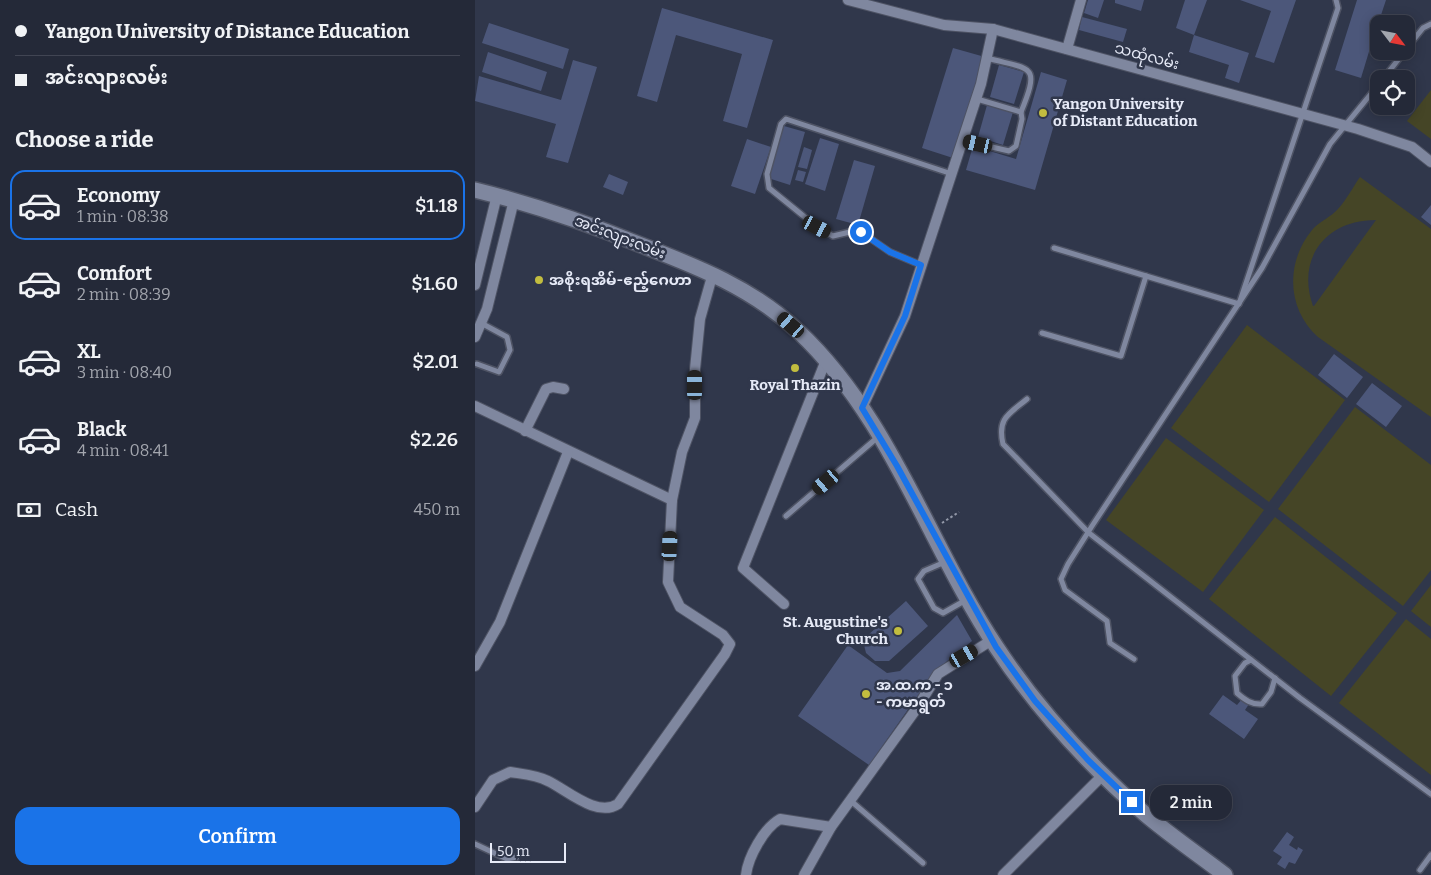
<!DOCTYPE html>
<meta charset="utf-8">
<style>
:root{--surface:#242938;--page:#2c3140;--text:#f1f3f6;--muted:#a3a6ae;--line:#414553;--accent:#1a73e8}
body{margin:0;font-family:Bitter,"Noto Sans Myanmar",serif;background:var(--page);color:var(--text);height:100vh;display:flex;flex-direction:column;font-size:19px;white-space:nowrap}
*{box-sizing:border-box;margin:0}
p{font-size:16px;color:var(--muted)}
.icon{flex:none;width:28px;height:28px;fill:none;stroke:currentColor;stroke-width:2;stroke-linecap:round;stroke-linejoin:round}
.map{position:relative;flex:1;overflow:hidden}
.sheet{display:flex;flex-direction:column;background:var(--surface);width:475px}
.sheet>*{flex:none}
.banner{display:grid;align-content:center;height:110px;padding:0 15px;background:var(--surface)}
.needle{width:32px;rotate:122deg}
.buttons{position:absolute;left:895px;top:15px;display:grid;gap:10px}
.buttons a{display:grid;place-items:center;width:45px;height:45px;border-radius:10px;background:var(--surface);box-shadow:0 2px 12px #0003,0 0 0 1px var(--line);font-size:25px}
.scale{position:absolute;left:15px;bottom:12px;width:76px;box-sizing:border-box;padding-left:5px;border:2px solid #e6eaf7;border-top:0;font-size:14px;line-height:18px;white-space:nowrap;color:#e6eaf7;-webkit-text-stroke:4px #30374b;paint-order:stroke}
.end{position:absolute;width:22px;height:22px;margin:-11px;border:6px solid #1a73e8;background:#fff;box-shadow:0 0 0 2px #fff}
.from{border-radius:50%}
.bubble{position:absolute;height:35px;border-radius:15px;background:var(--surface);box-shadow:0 2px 12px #0003,0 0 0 1px var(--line);font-size:16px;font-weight:600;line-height:35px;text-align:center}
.car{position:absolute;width:15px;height:30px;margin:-15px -8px;border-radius:6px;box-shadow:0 0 4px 1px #0007;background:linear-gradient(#222 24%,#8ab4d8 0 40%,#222 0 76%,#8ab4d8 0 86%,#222 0)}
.banner b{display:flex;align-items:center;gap:18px;height:48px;font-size:19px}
.banner b+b{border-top:1px solid var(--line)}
.banner i{width:12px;height:12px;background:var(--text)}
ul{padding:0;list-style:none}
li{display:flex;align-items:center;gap:15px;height:70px;margin:0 10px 8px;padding:0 5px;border:2px solid transparent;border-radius:15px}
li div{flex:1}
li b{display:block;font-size:19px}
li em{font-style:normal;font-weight:600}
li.active{border-color:var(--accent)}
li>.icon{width:45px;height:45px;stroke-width:1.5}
h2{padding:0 15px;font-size:22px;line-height:60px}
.pay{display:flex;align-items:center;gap:12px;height:55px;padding:0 15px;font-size:19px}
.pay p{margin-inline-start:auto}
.primary-button{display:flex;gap:10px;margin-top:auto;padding:10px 15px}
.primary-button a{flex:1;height:58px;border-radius:15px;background:var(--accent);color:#fff;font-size:20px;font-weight:600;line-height:58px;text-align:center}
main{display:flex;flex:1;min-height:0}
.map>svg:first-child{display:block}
</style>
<main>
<section class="sheet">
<div class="banner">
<b><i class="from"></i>Yangon University of Distance Education</b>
<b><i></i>အင်းလျားလမ်း</b>
</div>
<h2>Choose a ride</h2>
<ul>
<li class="active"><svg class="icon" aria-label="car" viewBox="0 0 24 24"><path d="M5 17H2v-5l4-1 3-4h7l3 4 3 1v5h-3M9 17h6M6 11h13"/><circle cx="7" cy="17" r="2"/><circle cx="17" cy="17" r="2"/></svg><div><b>Economy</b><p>1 min · 08:38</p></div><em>$1.18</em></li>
<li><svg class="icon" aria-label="car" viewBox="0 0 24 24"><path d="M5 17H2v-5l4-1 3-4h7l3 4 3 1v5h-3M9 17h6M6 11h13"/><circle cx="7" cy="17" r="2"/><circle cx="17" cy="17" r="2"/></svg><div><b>Comfort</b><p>2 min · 08:39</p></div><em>$1.60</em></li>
<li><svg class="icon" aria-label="car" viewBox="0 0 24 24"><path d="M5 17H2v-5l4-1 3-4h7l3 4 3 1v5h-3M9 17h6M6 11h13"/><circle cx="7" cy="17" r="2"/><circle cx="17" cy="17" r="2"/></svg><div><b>XL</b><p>3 min · 08:40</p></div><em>$2.01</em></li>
<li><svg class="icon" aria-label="car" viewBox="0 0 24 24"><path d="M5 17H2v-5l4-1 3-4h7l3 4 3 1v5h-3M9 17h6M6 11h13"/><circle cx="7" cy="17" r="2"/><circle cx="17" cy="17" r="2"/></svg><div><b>Black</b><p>4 min · 08:41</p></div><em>$2.26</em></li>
</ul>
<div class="pay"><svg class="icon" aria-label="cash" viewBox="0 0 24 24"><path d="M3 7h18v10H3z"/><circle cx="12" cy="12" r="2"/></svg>Cash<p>450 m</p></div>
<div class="primary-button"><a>Confirm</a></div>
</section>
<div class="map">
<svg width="956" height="875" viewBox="0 0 956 875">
<rect width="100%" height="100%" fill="#30374b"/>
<g fill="#454526" fill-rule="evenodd">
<path d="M956 90V139L932 121Z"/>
<path d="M885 177 956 229V417L843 337C812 309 810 263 837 230 845 221 856 217 863 209 872 199 878 187 885 177ZM901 220 839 306H838C821 258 851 220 901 220Z"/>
<path d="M772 325 870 400 794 502 696 428Z"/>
<path d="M880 407 956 465V570L928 606 803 509Z"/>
<path d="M691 438 789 510 728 592 631 520Z"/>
<path d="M800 517 922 613 856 696 734 599Z"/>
<path d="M956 585V627L936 611Z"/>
<path d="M931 619 956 639V775L864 703Z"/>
</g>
<g fill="#4c577a">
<path d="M613 0H629L623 18 609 13Z"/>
<path d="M640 0H669L666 11 640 3Z"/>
<path d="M710 0H732L719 35 701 28Z"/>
<path d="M765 0H821L799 63 780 57 796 11Z"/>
<path d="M882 0H911L903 24 904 48 896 45 886 78 860 70Z"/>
<path d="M187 8 298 40 272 128 248 121 267 54 201 35 182 102 162 96Z"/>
<path d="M607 17 652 29 648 42 604 30Z"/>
<path d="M14 23 94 49 88 69 7 43Z"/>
<path d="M719 35 774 53 764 83 750 78 754 65 714 52Z"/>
<path d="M478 48 510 57 478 158 447 148Z"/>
<path d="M13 52 72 72 66 91 7 72Z"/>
<path d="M98 60 122 67 93 163 71 157 81 124 0 101 4 76 86 100Z"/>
<path d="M524 65 549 72 539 104 515 97Z"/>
<path d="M566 72 592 80 560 190 491 170 498 146 541 159Z"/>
<path d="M512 105 538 112 528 145 503 137Z"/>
<path d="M309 126 330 132 315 185 293 178Z"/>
<path d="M345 138 364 144 350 191 330 184Z"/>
<path d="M272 139 296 147 280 194 256 186Z"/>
<path d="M329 147 337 150 332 169 323 167Z"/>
<path d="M379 160 400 166 383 225 361 219Z"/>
<path d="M323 170 331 172 328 182 320 180Z"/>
<path d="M134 174 153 182 148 195 128 187Z"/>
<path d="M956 205V225L946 217Z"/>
<path d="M859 354 888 377 872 398 843 375Z"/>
<path d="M897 383 927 406 911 427 881 404Z"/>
<path d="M431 601 453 626 414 661H400L391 653 389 645 392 636Z"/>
<path d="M482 615 497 641 460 671 394 765 323 716 373 645 412 673 425 671Z"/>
<path d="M748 695 762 705 767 699 774 704 770 710 783 719 769 739 734 714Z"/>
<path d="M812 832 819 837 814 845 822 850 823 847 828 850 820 864 814 862 810 869 802 864 807 857 798 851Z"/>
</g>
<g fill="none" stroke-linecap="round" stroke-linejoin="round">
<g stroke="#4e5364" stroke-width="8">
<g id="lane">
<path d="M931 49 948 28 956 24"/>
<path d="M512 58C556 70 566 63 546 112"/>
<path d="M908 79 930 51"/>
<path d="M487 140 534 151 541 146 547 119 546 112 502 99"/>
<path d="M579 248 671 276"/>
<path d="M446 265 415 252 386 232 379 231 358 236 342 227 294 188 292 174 306 124 311 119 477 174"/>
<path d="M567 333 646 356 671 276 764 304 863 8 861 0"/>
<path d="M2 364 24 372 35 350 32 337 6 323"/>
<path d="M552 399C534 414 522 418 528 444L614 533 825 698 956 794"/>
<path d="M311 516 403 437"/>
<path d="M470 562 449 571 443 579 459 608 468 613 491 600"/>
<path d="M659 659 635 643 632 621 590 590 586 579 593 564 617 526 787 268 855 144 904 84"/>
<path d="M776 660 770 663 760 676 762 693C770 700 777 705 787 704L796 692 800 678"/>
<path d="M376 801 448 863"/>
<path d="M0 844 32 859 42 857"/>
<path d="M945 870 956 855"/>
</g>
</g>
<g stroke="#4e5364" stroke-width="12">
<g id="street">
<path d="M373 0 469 25 518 29 883 129 937 147 956 162"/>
<path d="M592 49 606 0"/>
<path d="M0 285 22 195"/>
<path d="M0 337 12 309 39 200"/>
<path d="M0 406 197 500"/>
<path d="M387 408 430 316 506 84 518 29"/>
<path d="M50 431 71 389 78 387 89 389"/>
<path d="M309 604 268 568 351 360"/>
<path d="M0 666 25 622 93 452"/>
<path d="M0 807 18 780 35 772C47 774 62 775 73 781 92 790 122 818 143 804L250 654 255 644 248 635 205 607 193 582 197 500 207 452 220 418V369L225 319 238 273"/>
<path d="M271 875C273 857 289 828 305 819L356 827"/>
<path d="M329 875 356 827 442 708 463 674 517 640"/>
<path d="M528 875 628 775"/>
</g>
</g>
<g stroke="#4e5364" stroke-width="18">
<path id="secondary" d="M0 190C57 204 112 223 166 245 223 267 277 288 323 331 416 418 453 544 522 648 563 710 614 765 670 814 696 836 724 855 750 875"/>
</g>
<path stroke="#9298a8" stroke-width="2" stroke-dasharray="2.5 2.5" stroke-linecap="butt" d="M467 523 484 512"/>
<use href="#lane" stroke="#7f879f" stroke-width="5"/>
<use href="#street" stroke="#7f879f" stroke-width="10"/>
<use href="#secondary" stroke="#7f879f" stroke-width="15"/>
</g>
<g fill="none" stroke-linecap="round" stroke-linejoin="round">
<path stroke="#1a73e8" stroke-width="6" d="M386 232 415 252 446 265 430 316 387 408 422 466 521 647 560 701 613 760 657 802"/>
</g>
<g fill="#c2bd3f" stroke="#30374b" stroke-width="2">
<circle cx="568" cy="113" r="5"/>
<circle cx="64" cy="280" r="5"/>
<circle cx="320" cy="368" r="5"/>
<circle cx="423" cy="631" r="5"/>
<circle cx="391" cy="694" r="5"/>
</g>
<g text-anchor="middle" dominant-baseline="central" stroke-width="5" stroke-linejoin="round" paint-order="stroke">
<g font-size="15" fill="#e6eaf7" stroke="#30374b">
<text transform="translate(672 56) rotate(15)">သထုံလမ်း</text>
<text transform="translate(145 237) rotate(21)">အင်းလျားလမ်း</text>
</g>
<g font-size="15" font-weight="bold" fill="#e6eaf7" stroke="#30374b" text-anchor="start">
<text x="578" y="104">Yangon University<tspan x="578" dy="17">of Distant Education</tspan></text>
<text x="74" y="280">အစိုးရအိမ်-ဧည့်ဂေဟာ</text>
<text x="320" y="385" text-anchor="middle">Royal Thazin</text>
<text x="413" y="622" text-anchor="end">St. Augustine's<tspan x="413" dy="17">Church</tspan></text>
<text x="401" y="685">အ.ထ.က - ၁<tspan x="401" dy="17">- ကမာရွတ်</tspan></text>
</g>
</g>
</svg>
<div class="buttons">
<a><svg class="needle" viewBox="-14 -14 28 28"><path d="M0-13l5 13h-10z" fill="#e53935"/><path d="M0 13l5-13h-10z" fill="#a3a6ae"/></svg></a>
<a><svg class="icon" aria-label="locate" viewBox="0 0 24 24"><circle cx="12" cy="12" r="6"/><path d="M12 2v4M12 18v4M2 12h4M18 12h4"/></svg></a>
</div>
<div class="scale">50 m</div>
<i class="end from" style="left:386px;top:232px"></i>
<i class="end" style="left:657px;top:802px"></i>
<div class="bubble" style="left:675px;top:785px;width:82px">2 min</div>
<i class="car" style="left:503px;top:144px;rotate:283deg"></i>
<i class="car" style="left:342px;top:227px;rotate:117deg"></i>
<i class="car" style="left:316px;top:325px;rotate:311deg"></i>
<i class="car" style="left:220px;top:385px;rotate:0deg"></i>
<i class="car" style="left:351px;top:482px;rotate:230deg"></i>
<i class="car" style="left:195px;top:546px;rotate:3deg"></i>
<i class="car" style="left:489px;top:656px;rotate:60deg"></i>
</div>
</main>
